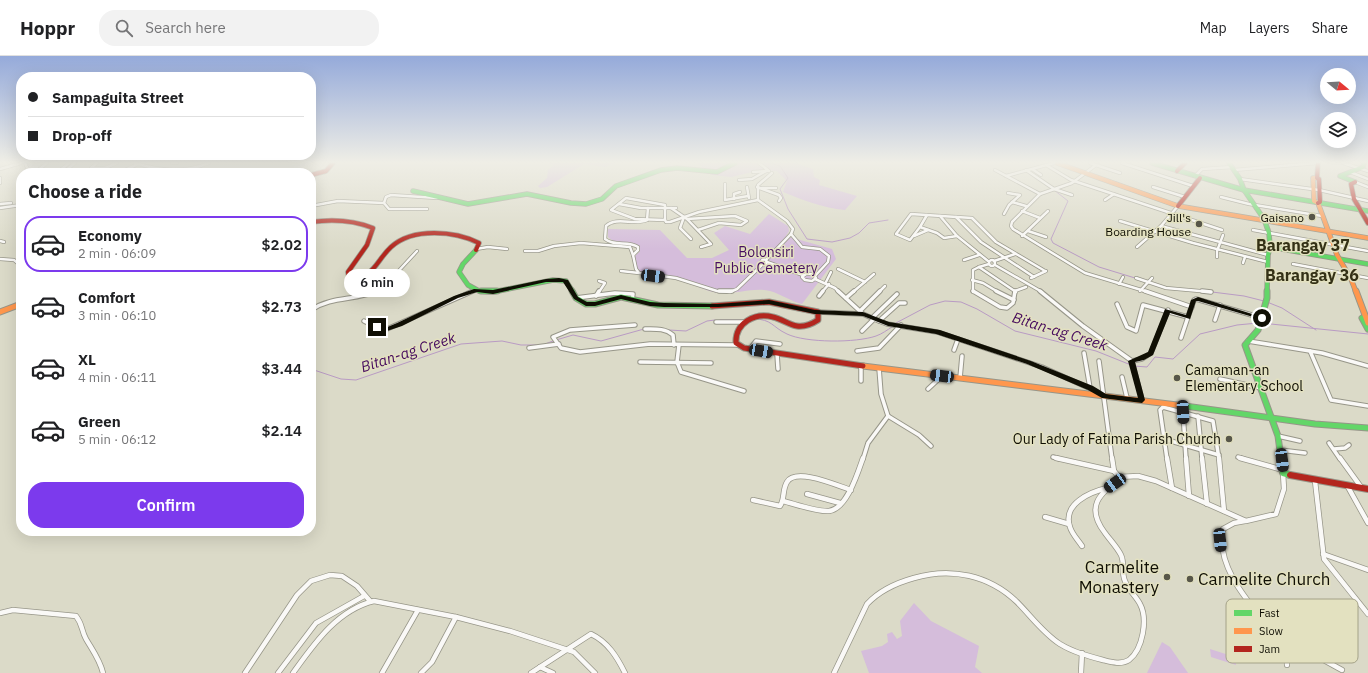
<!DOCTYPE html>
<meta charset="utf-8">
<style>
:root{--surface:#fff;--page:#f2f2f2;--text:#202124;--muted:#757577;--line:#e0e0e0;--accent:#7c3aed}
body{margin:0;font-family:"IBM Plex Sans",sans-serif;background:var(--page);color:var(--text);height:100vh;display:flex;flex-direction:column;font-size:15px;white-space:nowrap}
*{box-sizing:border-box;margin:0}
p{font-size:13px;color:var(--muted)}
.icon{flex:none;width:22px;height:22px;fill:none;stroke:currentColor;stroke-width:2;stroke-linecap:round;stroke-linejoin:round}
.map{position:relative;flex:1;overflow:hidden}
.details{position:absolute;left:16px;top:112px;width:300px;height:368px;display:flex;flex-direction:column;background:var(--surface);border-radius:16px;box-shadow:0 4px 16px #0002}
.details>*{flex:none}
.top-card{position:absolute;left:16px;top:16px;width:300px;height:88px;border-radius:16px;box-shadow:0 4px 16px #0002;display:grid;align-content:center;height:88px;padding:0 12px;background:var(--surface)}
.needle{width:26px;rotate:108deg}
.buttons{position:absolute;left:1320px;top:12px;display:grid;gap:8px}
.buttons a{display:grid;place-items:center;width:36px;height:36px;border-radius:50%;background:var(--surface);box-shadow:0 4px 16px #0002;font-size:20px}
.end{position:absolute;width:18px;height:18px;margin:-9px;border:5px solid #100f04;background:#fff;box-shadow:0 0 0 2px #fff}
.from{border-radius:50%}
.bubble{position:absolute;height:28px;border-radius:14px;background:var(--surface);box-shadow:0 4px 16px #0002;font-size:13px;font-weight:600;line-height:28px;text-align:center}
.car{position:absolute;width:12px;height:24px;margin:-12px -6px;border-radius:5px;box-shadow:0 0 3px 1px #0007;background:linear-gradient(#222 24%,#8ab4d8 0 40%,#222 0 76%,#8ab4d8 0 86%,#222 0)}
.top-card b{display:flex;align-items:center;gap:14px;height:38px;font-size:15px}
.top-card b+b{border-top:1px solid var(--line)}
.top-card i{width:10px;height:10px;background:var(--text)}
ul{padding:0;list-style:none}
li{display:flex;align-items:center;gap:12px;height:56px;margin:0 8px 6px;padding:0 4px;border:2px solid transparent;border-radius:16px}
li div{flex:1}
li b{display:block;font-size:15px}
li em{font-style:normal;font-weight:600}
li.active{border-color:var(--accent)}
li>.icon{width:36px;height:36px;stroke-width:1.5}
h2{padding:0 12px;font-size:18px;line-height:48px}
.primary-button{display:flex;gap:8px;margin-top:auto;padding:8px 12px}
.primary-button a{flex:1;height:46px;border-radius:16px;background:var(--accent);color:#fff;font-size:16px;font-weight:600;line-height:46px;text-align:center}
header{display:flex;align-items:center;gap:24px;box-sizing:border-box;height:56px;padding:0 20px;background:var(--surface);border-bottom:1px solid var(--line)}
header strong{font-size:19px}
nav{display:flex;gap:22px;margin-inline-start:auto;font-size:14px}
.search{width:280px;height:36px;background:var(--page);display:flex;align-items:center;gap:10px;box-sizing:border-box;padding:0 14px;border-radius:16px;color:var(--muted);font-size:15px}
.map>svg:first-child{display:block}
</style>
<header>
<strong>Hoppr</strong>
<div class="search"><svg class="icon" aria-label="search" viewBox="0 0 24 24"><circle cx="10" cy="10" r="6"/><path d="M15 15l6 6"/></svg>Search here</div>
<nav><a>Map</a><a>Layers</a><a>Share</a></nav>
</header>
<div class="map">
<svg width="1368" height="617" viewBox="0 0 1368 617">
<rect width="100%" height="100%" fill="#dbdac8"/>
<g fill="#d5bddb">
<path d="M549 107H615L605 111 584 108 547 131 540 132 538 130 547 122 548 114 554 109Z"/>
<path d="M697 107H795L813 113 814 121 820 124 819 129 857 140 845 154C823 152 803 144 783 136L787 125 777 115 761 114 731 121 712 119Z"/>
<path d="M769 158 788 170 789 175 786 180 832 193 836 203 802 248C790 245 781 238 770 235 754 231 738 238 721 237 707 237 694 227 680 224 666 221 652 225 638 217L634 201 640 195V191C630 183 618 191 608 181V173L660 174 687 202H712L729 194 714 177 725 170 750 178Z"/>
<path d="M914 547 931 565 979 590 975 611 982 617H869L861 595 882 590 888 586 887 578 892 576 897 583 902 580 900 565Z"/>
<path d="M1162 586 1170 591 1188 617H1147Z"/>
<path d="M1210 593 1235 601 1236 609 1211 601Z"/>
</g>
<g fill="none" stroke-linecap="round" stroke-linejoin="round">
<g stroke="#b99bc4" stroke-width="1">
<path d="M770 107 780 110 788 122 780 133 788 153 807 183 832 186 850 182 859 177 869 167 888 164"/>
<path d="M1054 134 1068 145 1051 183 1053 187 1099 211 1135 222"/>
<path d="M1212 236 1244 240 1264 245"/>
<path d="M1267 246 1282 252 1316 274"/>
<path d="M754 263C772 263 772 271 787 278 806 287 856 287 876 280 882 278 887 274 892 271"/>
<path d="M720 264H745"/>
<path d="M896 267 930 249 945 245 961 246 977 253 1015 275 1096 295 1131 309"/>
<path d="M1261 267 1368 278"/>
<path d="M669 274 686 275 707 265 715 264"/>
<path d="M556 284 573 279 601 285 644 273"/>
<path d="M545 288 553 285"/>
<path d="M1134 310 1147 311 1155 301 1173 303 1200 278 1237 269 1258 267"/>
<path d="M311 313 341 323 356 324 461 288 502 285 521 289H536"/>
</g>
<g stroke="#979689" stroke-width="4">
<g id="street-far2">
<path d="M25 107 29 116 37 115 47 107"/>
<path d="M135 107C161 115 184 117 209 107"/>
<path d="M172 107H177"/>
<path d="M759 107 769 115"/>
<path d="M1090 107 1120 117"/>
<path d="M1122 107 1193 130"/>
<path d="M1343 107 1368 115"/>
<path d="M1046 109 1071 124 1222 174"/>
<path d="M1096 109 1072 127 1040 138 1012 166 1011 170 1013 173 1085 217 1148 236"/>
<path d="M91 112H105L117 107"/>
<path d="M91 112 97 107"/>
<path d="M0 113 21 107"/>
<path d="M1032 113 1041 119"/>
<path d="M995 114 1040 138"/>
<path d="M1026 114 1054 133 1072 139"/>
<path d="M1234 114 1317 107"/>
<path d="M65 115 75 107"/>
<path d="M58 116 69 107"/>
<path d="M753 116 767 115"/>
<path d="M1350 116 1368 123"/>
<path d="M123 117 125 114 138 108"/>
<path d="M1006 120 1054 107"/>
<path d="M1195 120 1202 113 1232 111"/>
<path d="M0 122V127"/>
<path d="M1240 123 1319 134 1368 145"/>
<path d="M739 124 752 123 766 115"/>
<path d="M1355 126 1368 131"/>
<path d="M725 128V144L748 140"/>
<path d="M747 131 749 142"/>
<path d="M757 131 779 139 781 142 779 145"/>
<path d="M1153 131 1185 141"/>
<path d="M762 132H776"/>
<path d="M1221 141 1249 148 1322 160"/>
<path d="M626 142 665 149V164L635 163 611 154Z"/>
<path d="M734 143V138L740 136"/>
<path d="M1105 144 1114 138"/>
<path d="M1012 146 1026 150"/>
<path d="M0 148 11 147"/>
<path d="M619 148 641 152H676"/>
<path d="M311 150 338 145 384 147"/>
<path d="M0 152 21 149"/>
<path d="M671 152 687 163 711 188 701 191"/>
<path d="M427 153H389L384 147 386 141 391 139 437 142"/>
<path d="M1022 155 1040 162"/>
<path d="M1004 158 1009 149 1020 139 1008 137"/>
<path d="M927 159 920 171 937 177 944 182 957 180"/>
<path d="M940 160 957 180 988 205"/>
<path d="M684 161 680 172 691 183"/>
<path d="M956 161 981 186 1034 221"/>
<path d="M687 163 735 160 747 165 741 169 719 167 698 174"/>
<path d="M647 164C634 170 617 160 606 170L605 183C615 191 628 184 638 191V194L633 199 636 213 639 217 676 222 717 235 730 236 737 233 764 207"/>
<path d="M647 164 648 152"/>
<path d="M665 164 666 166H670L699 156 758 144"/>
<path d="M1120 165 1193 187 1268 206"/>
<path d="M1161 170 1268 199"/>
<path d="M920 171 910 184 896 178 911 158 972 162 996 186 1045 215"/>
<path d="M1253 174 1368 195"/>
<path d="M1028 175 1046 181"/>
<path d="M791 178 802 191 820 193 829 200 828 206 815 220"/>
<path d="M914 180 928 174"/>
<path d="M1022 180 1048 155"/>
<path d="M0 185 4 186"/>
<path d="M1137 191 1161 170 1178 150"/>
<path d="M476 193 488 191 507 193"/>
<path d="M525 195H538L554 190 581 187 630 191 633 199"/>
<path d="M1217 201V195L1223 179"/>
<path d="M0 203 14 204 21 210"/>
<circle cx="764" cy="206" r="2.5"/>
<path d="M766 204 791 178 793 173 787 165 758 144V129L772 117"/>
<path d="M964 204 979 199"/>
<circle cx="992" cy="207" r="3"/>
<path d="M994 205 1015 198"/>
<path d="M767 206 803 219"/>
<path d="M1243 207 1245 201"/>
<path d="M1293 208 1368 222"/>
<path d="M995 209 1042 236"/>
<path d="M979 211 1016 236"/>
<path d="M979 211 989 208"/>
<path d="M838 213 865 226"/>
<path d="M621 215 639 217"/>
<path d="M806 218H813L816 222 812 225 805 224 802 221Z"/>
<path d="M1031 222 1046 215"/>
<path d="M1136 222 1166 232 1211 236"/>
<path d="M815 223 835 232 839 236"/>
<path d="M972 224 983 227 998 236"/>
<path d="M826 226 831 216"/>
<path d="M1119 228 1123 221"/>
<path d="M1015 235 1026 231"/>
<path d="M1140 235 1152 222"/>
<path d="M376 236 381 234 417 195"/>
<path d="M470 236 476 234"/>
<path d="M599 236 605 227 599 225"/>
<path d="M822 236 829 228"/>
<path d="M853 236 874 218"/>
<path d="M879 236 885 230"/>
<path d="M973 236V214L979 211"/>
</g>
</g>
<g stroke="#979689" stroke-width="5.5">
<g id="street-far1">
<path d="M719 235H732"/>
<path d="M838 235 863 258 874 263 887 268 937 276 1042 311 1102 338"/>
<path d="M973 235 1000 251 1007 252 1013 247 1015 235"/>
<path d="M996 235 1014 244"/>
<path d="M1040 235 1083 270 1132 305 1142 303 1151 297 1168 254"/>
<path d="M1145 235 1192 251"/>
<path d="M1202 235 1211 236"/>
<path d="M596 240 599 235"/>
<path d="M819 240 823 235"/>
<path d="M576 242 615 237 633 238 632 244"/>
<path d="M846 242 854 235"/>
<path d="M1117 248 1127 271 1136 275 1143 249 1188 261 1194 244 1196 243 1262 262"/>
<path d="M311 254C332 240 354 245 378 235"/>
<path d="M860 255 880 235"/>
<path d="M818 256 862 258"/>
<path d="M872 262 897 238"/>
<path d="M1215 264 1220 249"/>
<path d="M364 265 382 274 387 273 473 235"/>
<path d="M879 265 899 247H905"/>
<path d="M716 266H744"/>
<path d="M635 269 570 274 553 281 561 292 580 296 650 288 737 289"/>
<path d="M645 273C655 273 665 272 673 279L674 289"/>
<path d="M862 275 874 263"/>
<path d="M1181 282 1188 261"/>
<path d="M1248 285 1322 297 1368 310"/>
<path d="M679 289 677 306 681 316 744 335"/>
<path d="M529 292 559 288"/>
<path d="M750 293 756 285 780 288"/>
<path d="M954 294 958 283"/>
<path d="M857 295 879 292 901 269"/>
<path d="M1310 295 1331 344 1368 350"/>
<path d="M1084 297 1090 332"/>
<path d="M777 298 778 313"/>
<path d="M1099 305 1112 403"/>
<path d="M1132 305 1142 344"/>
<path d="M640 306 711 307"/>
<path d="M861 310V325"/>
<path d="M879 312 881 338 888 360 919 379 931 390"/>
<path d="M1122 321 1127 342"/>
<path d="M960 322 962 300"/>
<path d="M1220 323 1261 332"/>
<path d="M928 333 942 320"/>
<path d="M1183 356 1186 403"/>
<path d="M1198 360 1202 403"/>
<path d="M1278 380 1300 385"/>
<path d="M1164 383 1219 399"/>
<path d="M1329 387 1340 403"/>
<path d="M1334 393 1345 392 1349 389"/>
<path d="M1280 394 1305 397"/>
<path d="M1053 401 1060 403"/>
<path d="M1238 401 1244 403"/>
<path d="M863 403 868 387 888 360"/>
<path d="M1167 403 1160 354 1163 351 1213 365 1219 403"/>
</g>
</g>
<g stroke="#979689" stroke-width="6">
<g id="street">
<path d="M1056 402 1114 415"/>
<path d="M1112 402 1114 415 1119 421 1138 420 1156 425 1246 465 1276 458 1284 433 1283 417"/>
<path d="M1167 402 1172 432"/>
<path d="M1186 402 1189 440"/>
<path d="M1202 402 1207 448"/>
<path d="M1219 402 1224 455"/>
<path d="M1240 402 1283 414"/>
<path d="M1340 402 1361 431"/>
<path d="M1315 425 1324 503 1368 558"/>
<path d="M1348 431 1368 467"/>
<path d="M807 438 840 447"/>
<path d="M753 444 780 450C785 443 782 434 787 426 796 411 838 430 851 434"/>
<path d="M783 445C795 448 817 456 829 455 847 453 858 416 863 402"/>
<path d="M1045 461 1069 468"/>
<path d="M1245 465 1234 467 1223 473C1216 507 1243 540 1264 565 1271 572 1280 578 1284 588 1287 594 1287 602 1287 609"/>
<path d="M1082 490C1078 484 1072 478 1070 471 1062 448 1090 436 1107 432"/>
<path d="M1323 498 1368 514"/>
<path d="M0 557 13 554 76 560C83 569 81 574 86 583 93 595 100 604 103 617"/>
<path d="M1285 589 1300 591 1342 614"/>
<path d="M540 611 553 617"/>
<path d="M245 617 297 539 311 525 330 519 342 520 357 530 370 545"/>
<path d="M278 617 316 567 364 540"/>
<path d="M293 617C314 588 337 554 374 545L456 561 510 575 574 596 595 617"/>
<path d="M382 617 418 554"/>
<path d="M421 617 432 606 456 561"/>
<path d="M531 617 591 578C608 586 617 601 625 617"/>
<path d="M834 617 867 548C880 534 896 527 914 522 951 511 989 519 1017 546 1031 560 1043 577 1060 588 1073 596 1088 600 1103 604 1111 606 1121 609 1129 604 1143 593 1148 563 1140 548 1136 540 1128 534 1125 525 1121 517 1125 507 1121 499 1117 491 1110 484 1105 477 1085 451 1099 437 1122 422"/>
<path d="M1081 617 1082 597"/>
</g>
</g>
<g stroke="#979689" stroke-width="5.5">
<g id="fast-far2">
<path d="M1152 107 1244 134 1368 155"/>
<path d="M1229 107 1240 123 1244 134 1264 163 1269 177 1270 191 1268 199 1267 236"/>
<path d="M1355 126 1340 120 1363 111 1364 107"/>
<path d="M413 135 468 148 527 138 571 147 586 148 602 143 616 130 661 114 677 112 717 116 735 107"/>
<path d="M1270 191 1368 208"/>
<path d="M476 194 463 208 459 216 468 229 479 235 493 236 553 224 566 225 573 236"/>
</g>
</g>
<g stroke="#979689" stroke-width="7">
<g id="fast-far1">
<path d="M481 235H497"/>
<path d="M572 235 576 242 586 248H595L621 241 658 249 712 250"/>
<path d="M1267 235V242L1258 274 1245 289 1278 380 1281 403"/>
<path d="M1362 262 1368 273"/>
<path d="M1185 350 1315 368 1368 372"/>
</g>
</g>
<g stroke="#979689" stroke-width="8">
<path id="fast" d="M1281 402 1283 417 1290 419"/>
</g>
<g stroke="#979689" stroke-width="5.5">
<g id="slow-far1">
<path d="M1057 107 1178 150 1368 182"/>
<path d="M1317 122H1313L1314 145 1318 147 1337 199 1351 223 1356 236"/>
</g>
</g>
<g stroke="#979689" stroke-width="7">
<g id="slow">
<path d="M1356 235 1368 267"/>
<path d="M0 256 21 248"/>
<path d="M863 310 1185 350"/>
</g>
</g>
<g stroke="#979689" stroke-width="5.5">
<g id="jam-far2">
<path d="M1318 107 1317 122 1319 123 1320 146 1318 147"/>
<path d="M1177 115 1185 107"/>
<path d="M311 119 326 115 333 107"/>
<path d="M1355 126 1351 128 1354 143 1368 167"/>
<path d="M1178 150 1200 122"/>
<path d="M311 166C332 163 353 164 373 172L367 189 348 216 349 222C375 222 375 206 391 191 413 171 455 175 479 187L476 194"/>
</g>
</g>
<g stroke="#979689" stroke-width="7">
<path id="jam-far1" d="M712 250 769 246 818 256V264C812 268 805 271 797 270 789 269 782 263 773 261 755 256 735 267 736 287L744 292 863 310"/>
</g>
<g stroke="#979689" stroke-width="8">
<path id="jam" d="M1290 419 1368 433"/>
</g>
<use href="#street-far2" stroke="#faf9f7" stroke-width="2.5"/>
<use href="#street-far1" stroke="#faf9f7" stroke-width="3.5"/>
<use href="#street" stroke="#faf9f7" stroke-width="4.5"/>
<use href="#fast-far2" stroke="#63d668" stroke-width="4"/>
<use href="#fast-far1" stroke="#63d668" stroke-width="5"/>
<use href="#fast" stroke="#63d668" stroke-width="6"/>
<use href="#slow-far1" stroke="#ff974d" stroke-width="4"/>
<use href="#slow" stroke="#ff974d" stroke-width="5"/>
<use href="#jam-far2" stroke="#b3261e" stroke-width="4"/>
<use href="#jam-far1" stroke="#b3261e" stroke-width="5"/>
<use href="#jam" stroke="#b3261e" stroke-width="6"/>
</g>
<linearGradient id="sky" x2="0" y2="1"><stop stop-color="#95aada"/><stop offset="0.55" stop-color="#efeee6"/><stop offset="1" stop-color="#efeee6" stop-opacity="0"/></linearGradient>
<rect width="1368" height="193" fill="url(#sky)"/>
<path fill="#100f04" d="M559 222 568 224 578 241 587 246H595L621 239 650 246 664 247 718 248 769 244 815 254 863 256 889 266 940 274 1031 305 1093 330 1106 338 1138 342 1128 305 1148 296 1165 253 1186 259 1191 244 1198 241 1265 262 1260 263 1198 245H1196L1190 263 1170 257 1153 299 1144 304 1135 306 1145 344 1142 347 1102 342 1088 334 1027 308 936 278 888 270 863 260 815 258 769 248 718 251H664L650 250 621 243 595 250H586L574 243 563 226H546L493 238 477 236 458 242 402 270 387 275 374 271 377 269 385 272 397 267 454 240 474 233 493 234 546 223Z"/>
<g fill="#575649" stroke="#e3e1c0" stroke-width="1.5">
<circle cx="1312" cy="161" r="4"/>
<circle cx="1199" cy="168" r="4"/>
<circle cx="1177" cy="322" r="4"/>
<circle cx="1229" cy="383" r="4"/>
<circle cx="1167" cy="521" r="4"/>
<circle cx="1190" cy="523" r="4"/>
</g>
<g text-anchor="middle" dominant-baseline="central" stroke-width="3" stroke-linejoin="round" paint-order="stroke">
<g font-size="12" fill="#100f04" stroke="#e3e1c0" text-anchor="end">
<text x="1191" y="161">Jill's<tspan x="1191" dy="14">Boarding House</tspan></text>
<text x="1304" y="161">Gaisano</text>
</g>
<g font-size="14" fill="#480f62" stroke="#e3e1c0">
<text x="766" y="196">Bolonsiri<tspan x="766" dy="16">Public Cemetery</tspan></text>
</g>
<g font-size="14" fill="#100f04" stroke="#e3e1c0" text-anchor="start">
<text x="1185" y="314">Camaman-an<tspan x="1185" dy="16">Elementary School</tspan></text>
<text x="1221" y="383" text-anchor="end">Our Lady of Fatima Parish Church</text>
</g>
<g font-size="15" font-style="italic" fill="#460c5f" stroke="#e3e1c0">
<text transform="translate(1060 275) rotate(17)">Bitan-ag Creek</text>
<text transform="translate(408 296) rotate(-18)">Bitan-ag Creek</text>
</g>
<g font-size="16" font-weight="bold" fill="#343116" stroke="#e3e1c0">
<text x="1303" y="189">Barangay 37</text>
<text x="1312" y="219">Barangay 36</text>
</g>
<g font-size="17" fill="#100f04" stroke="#e3e1c0" text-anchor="end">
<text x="1159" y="511">Carmelite<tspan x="1159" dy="20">Monastery</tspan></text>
<text x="1198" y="523" text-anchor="start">Carmelite Church</text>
</g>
</g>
<rect x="1226" y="543" width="132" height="64" rx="6" fill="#e3e1c0" stroke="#a4a288" stroke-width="1"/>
<rect x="1234" y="554" width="18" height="6" fill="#63d668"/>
<rect x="1234" y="572" width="18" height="6" fill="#ff974d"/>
<rect x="1234" y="590" width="18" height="6" fill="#b3261e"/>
<g font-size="11" fill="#100f04">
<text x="1259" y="561">Fast</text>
<text x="1259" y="579">Slow</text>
<text x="1259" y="597">Jam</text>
</g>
</svg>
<div class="buttons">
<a><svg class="needle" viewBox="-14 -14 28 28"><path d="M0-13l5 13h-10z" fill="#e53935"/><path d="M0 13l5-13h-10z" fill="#757577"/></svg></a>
<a><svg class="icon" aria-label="layers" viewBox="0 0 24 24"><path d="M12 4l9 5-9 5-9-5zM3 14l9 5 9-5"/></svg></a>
</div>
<i class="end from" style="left:1262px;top:262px"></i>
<i class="end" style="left:377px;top:271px"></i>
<div class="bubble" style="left:344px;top:213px;width:66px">6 min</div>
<i class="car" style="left:653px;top:220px;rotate:97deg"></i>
<i class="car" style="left:761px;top:295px;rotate:100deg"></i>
<i class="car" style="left:942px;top:320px;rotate:277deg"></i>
<i class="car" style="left:1183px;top:356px;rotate:177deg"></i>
<i class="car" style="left:1282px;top:404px;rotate:173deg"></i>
<i class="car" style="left:1115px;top:427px;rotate:235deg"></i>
<i class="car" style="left:1220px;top:484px;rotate:174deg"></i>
<div class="top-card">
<b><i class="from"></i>Sampaguita Street</b>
<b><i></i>Drop-off</b>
</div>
<section class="details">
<h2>Choose a ride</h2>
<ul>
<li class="active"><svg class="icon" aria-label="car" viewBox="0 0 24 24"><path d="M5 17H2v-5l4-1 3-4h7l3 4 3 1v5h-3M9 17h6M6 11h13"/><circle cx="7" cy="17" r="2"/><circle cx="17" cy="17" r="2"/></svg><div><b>Economy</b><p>2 min · 06:09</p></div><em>$2.02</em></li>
<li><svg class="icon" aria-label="car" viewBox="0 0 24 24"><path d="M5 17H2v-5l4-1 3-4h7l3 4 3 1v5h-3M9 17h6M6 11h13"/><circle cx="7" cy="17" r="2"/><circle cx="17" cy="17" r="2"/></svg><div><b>Comfort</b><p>3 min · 06:10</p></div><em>$2.73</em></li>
<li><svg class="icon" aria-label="car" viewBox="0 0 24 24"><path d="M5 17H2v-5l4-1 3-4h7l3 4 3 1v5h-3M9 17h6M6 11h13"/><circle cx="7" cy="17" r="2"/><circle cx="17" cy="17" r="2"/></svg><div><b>XL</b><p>4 min · 06:11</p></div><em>$3.44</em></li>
<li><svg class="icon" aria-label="car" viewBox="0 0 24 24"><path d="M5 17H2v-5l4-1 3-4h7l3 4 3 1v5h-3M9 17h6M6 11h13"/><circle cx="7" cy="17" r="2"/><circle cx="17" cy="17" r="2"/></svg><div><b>Green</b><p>5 min · 06:12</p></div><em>$2.14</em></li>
</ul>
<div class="primary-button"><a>Confirm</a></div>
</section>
</div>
